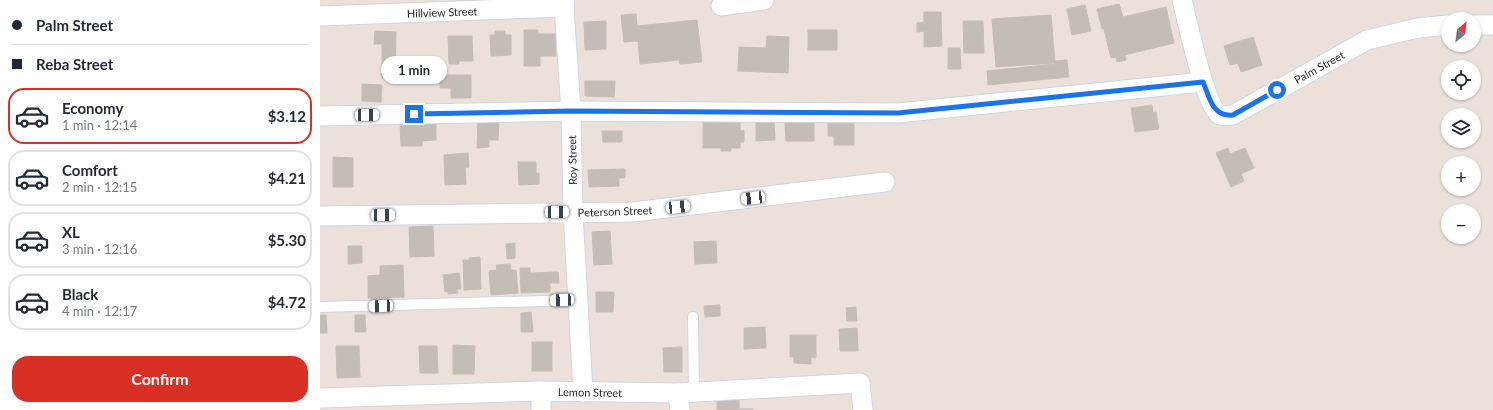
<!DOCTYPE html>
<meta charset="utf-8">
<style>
:root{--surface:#fff;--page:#f6f6f7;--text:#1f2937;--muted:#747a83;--line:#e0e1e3;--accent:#d93025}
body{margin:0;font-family:Lato,sans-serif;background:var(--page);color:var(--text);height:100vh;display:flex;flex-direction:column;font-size:15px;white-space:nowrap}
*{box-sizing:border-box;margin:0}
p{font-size:13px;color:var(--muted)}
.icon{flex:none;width:22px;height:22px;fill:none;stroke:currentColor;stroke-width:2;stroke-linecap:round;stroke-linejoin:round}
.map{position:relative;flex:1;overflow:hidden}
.panel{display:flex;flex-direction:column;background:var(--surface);width:320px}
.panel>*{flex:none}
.guide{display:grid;align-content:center;height:88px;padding:0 12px;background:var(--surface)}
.needle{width:26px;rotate:28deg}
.controls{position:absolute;left:1121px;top:12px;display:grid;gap:8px}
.controls a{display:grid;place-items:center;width:40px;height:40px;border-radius:50%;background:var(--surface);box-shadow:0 1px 3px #0004;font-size:20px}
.end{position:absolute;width:18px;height:18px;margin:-9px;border:5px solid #1a73e8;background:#fff;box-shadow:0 0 0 2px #fff}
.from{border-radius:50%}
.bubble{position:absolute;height:28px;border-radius:14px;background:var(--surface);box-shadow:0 1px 3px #0004;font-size:13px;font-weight:700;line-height:28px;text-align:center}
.car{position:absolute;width:12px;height:24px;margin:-12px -6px;border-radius:5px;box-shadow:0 0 3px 1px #0007;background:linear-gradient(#fff 24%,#345 0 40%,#fff 0 76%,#345 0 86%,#fff 0)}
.guide b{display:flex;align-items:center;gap:14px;height:38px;font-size:15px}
.guide b+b{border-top:1px solid var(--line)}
.guide i{width:10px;height:10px;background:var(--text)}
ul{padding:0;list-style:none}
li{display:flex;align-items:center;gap:12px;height:56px;margin:0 8px 6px;padding:0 4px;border:2px solid var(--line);border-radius:16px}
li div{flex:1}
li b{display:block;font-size:15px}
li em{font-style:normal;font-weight:700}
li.on{border-color:var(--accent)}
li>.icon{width:36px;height:36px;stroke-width:1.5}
.button{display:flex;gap:8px;margin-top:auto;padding:8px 12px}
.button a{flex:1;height:46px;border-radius:16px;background:var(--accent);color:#fff;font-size:16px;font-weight:700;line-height:46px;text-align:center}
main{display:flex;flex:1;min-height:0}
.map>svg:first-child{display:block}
</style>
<main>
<section class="panel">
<div class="guide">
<b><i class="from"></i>Palm Street</b>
<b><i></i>Reba Street</b>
</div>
<ul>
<li class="on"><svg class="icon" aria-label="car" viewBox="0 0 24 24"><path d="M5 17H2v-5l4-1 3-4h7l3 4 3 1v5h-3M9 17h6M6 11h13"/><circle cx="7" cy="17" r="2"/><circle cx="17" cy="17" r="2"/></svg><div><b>Economy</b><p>1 min · 12:14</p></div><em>$3.12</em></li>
<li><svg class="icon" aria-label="car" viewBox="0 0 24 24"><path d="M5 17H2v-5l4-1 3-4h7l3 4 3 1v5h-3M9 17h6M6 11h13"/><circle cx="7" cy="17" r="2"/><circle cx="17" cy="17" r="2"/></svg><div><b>Comfort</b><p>2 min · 12:15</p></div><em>$4.21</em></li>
<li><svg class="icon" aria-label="car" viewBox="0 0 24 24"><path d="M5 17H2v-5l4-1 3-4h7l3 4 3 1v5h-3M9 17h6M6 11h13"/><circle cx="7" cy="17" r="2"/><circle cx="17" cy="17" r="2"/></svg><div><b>XL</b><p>3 min · 12:16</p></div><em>$5.30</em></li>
<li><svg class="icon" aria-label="car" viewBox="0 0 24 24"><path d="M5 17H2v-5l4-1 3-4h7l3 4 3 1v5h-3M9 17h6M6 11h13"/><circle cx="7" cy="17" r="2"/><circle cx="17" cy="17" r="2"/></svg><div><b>Black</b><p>4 min · 12:17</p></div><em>$4.72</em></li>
</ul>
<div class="button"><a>Confirm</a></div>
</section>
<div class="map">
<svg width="1173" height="410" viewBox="0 0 1173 410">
<rect width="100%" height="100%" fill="#ece1da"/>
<g fill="#c4bdb6" stroke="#c7bdb4">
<path d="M799 4 803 17 846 7 854 43 805 55 806 60 797 62 796 57 791 58 784 29H782L777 9Z"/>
<path d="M765 5 771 31 752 35 747 9Z"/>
<path d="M604 12H621L622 46 604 47V31L597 32V23L604 22Z"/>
<path d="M316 14 317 26 377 20 382 62 360 64 359 60 320 64 318 41 304 42 301 15Z"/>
<path d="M731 15 735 63 676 67 672 19Z"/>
<path d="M286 21V49L265 50 264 22Z"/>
<path d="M643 21H663L664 53H644Z"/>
<path d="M204 30H218V34H236V56H220V66H204Z"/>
<rect x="488" y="30" width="29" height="20"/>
<path d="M55 31 76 32 75 78H62V44H54Z"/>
<path d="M175 31H185V35H191V55L171 56 170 35H175Z"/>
<path d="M128 36H152L153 61H139V64H129Z"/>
<path d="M447 36 469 37 468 73 418 71 419 47 446 48Z"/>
<path d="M933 37 942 65 921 72 918 63 910 65 904 46Z"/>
<path d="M628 48H640L641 69H628Z"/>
<path d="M747 60 749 77 668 85 667 71 735 64V61Z"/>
<path d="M120 75H151V98H131V88H120Z"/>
<path d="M265 81H295L294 97 265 96Z"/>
<path d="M42 84 62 85 61 102 42 101Z"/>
<path d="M832 105 833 113 836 112 839 129 815 132 811 108Z"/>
<path d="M158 118H179L178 140H169V147L157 148Z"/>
<path d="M116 120V140L102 141V146H81L80 121Z"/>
<path d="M436 121H454L455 140 436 141Z"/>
<path d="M383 122H420V131L424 130V142H420V148H411V151H401V148H383Z"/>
<path d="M494 122V141H466L465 123Z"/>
<path d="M534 122V145H514V136H508V123Z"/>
<path d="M282 131H302V142H283Z"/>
<path d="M908 148 910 154 925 148 934 168 921 174 924 181 911 187 896 153Z"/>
<path d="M148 153 149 167 145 168 146 184 125 185 124 155Z"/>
<path d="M13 157 33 158V187H13Z"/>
<path d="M198 162H216V173H219V184L199 185Z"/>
<path d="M305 169V178H299V186L269 187 268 170Z"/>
<path d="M113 226 114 256 90 257 89 227Z"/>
<path d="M290 231 292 264 274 265 272 232Z"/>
<path d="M396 241 397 263 375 264 374 242Z"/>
<path d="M195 243V258L187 259 186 244Z"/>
<path d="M28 246H42V263L28 264Z"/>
<path d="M160 257 161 289 144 290 143 260H149V258Z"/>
<path d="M190 264 191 270H196L198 293 171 295 169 271 177 270 176 265Z"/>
<path d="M83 265 84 297 48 298V276L60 275V266Z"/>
<path d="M200 268H210V273L238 272 239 283H230V292L201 293Z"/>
<path d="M139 273 141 289H137L138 293 128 294V291L125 292 123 275Z"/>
<path d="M276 292H294L293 312H276Z"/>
<path d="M400 305V316L385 317 384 306Z"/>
<path d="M536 307 537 321H527L526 308Z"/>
<path d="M211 312 213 332H201V313Z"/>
<path d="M0 315H6L7 333H0Z"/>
<path d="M35 315H45L46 332H35Z"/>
<path d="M445 327 446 348 424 349V328Z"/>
<path d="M537 328 538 351H520L519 329Z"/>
<path d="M470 335H496V358L491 357V364L474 363V357H470Z"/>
<rect x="212" y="342" width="20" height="29"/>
<path d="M133 345 155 346 154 374H133Z"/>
<path d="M16 346H39L40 377 17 378Z"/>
<path d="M99 346H117L118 373H100Z"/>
<path d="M362 347V372H344L343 348Z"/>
<path d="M397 400H419V409H433V410H397Z"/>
</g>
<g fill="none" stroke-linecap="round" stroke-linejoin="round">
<g stroke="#cfd6e2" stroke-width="12">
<g id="lane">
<path d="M0 307 258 300"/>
<path d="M373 317 374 392"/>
</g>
</g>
<g stroke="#cfd6e2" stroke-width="21">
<g id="street">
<path d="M245 0 244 7 251 111 253 212 263 392"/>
<path d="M862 0C867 19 885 107 900 115 904 116 909 116 913 115L1047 40 1098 28 1128 25"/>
<path d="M401 6 444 0"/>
<path d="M0 16 244 7"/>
<path d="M1154 25H1173"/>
<path d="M0 116 251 111 578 113 883 82"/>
<path d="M0 216 313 212 565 182"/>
<path d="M358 393 360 410"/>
<path d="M0 398 221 391 358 393 540 383 543 410"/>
<path d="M221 410V391"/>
</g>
</g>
<use href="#lane" stroke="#fff" stroke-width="10"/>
<use href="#street" stroke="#fff" stroke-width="19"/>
</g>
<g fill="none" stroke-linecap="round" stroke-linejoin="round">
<path stroke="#1a73e8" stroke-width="5" d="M94 114 251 111 578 113 883 82C890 98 892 117 913 115L957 90"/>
</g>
<g text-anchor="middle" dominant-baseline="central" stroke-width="3" stroke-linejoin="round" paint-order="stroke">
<g font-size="11" fill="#292929" stroke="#fff">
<text transform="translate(122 12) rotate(-2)">Hillview Street</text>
<text transform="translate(999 67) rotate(-29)">Palm Street</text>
<text transform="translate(252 160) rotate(-91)">Roy Street</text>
<text transform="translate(295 211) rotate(-2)">Peterson Street</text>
<text transform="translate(270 392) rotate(1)">Lemon Street</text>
</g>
</g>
</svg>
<div class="controls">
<a><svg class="needle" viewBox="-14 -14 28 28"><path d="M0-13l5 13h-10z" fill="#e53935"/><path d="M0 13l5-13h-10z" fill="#747a83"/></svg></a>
<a><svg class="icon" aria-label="locate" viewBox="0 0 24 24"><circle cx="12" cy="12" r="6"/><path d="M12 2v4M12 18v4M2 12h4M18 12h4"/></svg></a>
<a><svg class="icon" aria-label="layers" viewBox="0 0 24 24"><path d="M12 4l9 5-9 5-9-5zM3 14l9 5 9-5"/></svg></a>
<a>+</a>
<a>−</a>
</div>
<i class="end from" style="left:957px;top:90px"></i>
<i class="end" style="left:94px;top:114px"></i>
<div class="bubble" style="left:61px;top:56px;width:66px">1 min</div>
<i class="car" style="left:47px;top:115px;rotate:89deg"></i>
<i class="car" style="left:433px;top:198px;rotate:264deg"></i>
<i class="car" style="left:358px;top:207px;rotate:84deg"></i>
<i class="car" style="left:237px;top:212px;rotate:89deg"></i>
<i class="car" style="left:63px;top:215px;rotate:89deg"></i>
<i class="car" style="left:242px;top:300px;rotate:268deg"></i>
<i class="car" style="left:61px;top:306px;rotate:268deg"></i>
</div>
</main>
